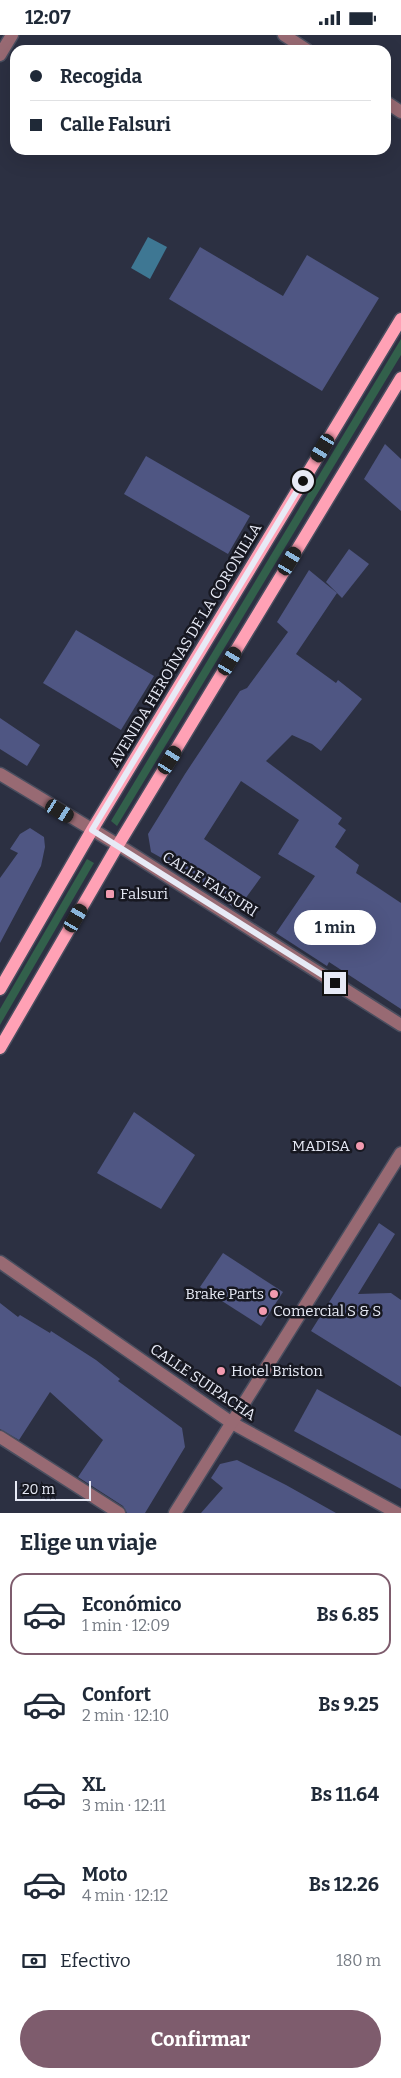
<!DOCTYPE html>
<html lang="es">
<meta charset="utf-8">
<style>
:root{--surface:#fff;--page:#f2f2f3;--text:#1f2937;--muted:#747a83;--line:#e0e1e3;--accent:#7e5c6d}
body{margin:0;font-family:Bitter,serif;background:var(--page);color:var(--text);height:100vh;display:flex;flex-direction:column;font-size:19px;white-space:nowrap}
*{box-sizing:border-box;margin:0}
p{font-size:16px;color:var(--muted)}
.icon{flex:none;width:28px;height:28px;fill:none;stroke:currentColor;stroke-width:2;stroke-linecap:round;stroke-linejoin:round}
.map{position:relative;height:1478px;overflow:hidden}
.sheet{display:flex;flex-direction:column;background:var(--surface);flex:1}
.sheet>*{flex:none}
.banner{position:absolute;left:10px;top:10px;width:381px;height:110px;border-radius:15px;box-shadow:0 5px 20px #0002;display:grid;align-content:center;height:110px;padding:0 20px;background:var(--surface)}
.scale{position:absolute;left:15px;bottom:12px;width:76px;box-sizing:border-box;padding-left:5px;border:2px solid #e7eaf6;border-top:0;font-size:14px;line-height:18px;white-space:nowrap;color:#e7eaf6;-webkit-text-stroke:4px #171821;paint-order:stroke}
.end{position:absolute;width:22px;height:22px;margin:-11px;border:6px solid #e7eaf6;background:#111;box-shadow:0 0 0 2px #111}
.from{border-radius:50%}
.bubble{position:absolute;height:35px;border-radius:18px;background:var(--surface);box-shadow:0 5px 20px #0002;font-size:16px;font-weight:700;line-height:35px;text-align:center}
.car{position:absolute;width:15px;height:30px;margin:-15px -8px;border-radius:6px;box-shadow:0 0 4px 1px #0007;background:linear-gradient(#222 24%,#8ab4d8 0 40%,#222 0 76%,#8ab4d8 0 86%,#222 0)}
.banner b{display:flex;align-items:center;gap:18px;height:48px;font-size:19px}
.banner b+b{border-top:1px solid var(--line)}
.banner i{width:12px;height:12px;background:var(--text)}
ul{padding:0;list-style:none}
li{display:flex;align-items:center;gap:15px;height:82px;margin:0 10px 8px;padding:0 10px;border:2px solid transparent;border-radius:15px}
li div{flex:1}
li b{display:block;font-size:19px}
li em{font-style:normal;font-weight:700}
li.active{border-color:var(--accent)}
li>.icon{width:45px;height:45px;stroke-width:1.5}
h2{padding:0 20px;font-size:22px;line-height:60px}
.pay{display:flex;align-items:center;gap:12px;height:55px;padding:0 20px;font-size:19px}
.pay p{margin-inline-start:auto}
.cta{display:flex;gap:10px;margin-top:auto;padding:10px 20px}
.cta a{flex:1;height:58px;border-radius:30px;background:var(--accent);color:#fff;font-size:20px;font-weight:700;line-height:58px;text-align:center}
.status{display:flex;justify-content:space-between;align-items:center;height:35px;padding:0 25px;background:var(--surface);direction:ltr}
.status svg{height:14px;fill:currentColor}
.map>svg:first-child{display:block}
</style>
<div class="status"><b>12:07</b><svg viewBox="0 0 49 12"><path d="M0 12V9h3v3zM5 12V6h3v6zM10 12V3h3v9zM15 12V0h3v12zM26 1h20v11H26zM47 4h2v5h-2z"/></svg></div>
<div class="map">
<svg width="401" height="1478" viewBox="0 0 401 1478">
<rect width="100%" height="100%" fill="#2c3042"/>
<g fill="#32604b">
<path d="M401 304V320L117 791 111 786Z"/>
<path d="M87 824 94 828 0 990V974Z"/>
</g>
<path fill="#3e7793" d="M148 202 167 212 150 244 131 233Z"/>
<g fill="#4f5683">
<path d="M200 212 283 261 307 220 379 263 322 356 169 264Z"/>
<path d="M385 409 401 424V476L364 444Z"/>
<path d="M146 421 250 481 228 519 124 459Z"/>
<path d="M349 514 369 529 342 563 326 547Z"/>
<path d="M309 535 337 558 296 619 336 648 338 645 362 664 321 716 312 709 292 700 266 726 342 783 338 789 346 795 335 812 359 830 356 838 401 868V974L329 927 327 931 276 898 315 841 278 819 299 785 241 746 204 804 261 842 237 875 190 839 151 817 148 799 185 739 240 656 247 653 288 597 277 587Z"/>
<path d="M76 595 154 641 121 695 43 648Z"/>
<path d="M0 683 40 710 27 731 0 714Z"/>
<path d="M30 793 44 802 45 812 41 831 0 908V843L18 818 10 814 20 799Z"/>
<path d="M134 1077 195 1120 161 1174 97 1138Z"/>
<path d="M379 1188 395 1199 358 1259 391 1258 401 1265V1352L311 1296Z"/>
<path d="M223 1218 283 1257 261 1291 200 1252Z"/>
<path d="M0 1268 18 1282 20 1280 50 1298 51 1296 96 1325 120 1344 118 1346 182 1393 185 1412 145 1478H127L123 1471 78 1442 103 1405 50 1357 19 1405 0 1394Z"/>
<path d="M317 1354 401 1401V1454L294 1396Z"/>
<path d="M237 1425 286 1450 336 1478H201L223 1453 211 1443 220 1429Z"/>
</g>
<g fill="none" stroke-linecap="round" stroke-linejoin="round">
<g stroke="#4a4e5f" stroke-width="15">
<g id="minor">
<path d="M284 0 307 15"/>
<path d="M0 20 12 0"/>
<path d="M386 67 401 77"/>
<path d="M0 739 118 810 401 990"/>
<path d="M0 1227 232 1388 397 1478"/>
<path d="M0 1402 119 1478"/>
<path d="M175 1478 401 1118"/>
</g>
</g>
<g stroke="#4a4e5f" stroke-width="15">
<g id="major">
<path d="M0 954 92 795 401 284"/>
<path d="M0 1013 118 810 401 343"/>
</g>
</g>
<use href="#minor" stroke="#986a73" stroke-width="12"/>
<use href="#major" stroke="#ffa1b5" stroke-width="12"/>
</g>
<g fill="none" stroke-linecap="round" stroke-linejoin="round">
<path stroke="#e7eaf6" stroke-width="6" d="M303 446 92 795 335 948"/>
</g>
<g fill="#f29aaf" stroke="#171821" stroke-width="2">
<rect x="105" y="854" width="10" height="10" rx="2.5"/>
<circle cx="360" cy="1111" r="5"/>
<circle cx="274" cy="1259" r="5"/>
<circle cx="263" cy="1276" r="5"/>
<circle cx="221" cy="1336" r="5"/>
</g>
<g text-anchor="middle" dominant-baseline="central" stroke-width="5" stroke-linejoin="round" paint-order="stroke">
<g font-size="15" fill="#e7eaf6" stroke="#171821">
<text transform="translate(185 610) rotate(-59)">AVENIDA HEROÍNAS DE LA CORONILLA</text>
<text transform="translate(210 849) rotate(32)">CALLE FALSURI</text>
<text transform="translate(203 1347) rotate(34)">CALLE SUIPACHA</text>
</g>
<g font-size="15" fill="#e7eaf6" stroke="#171821" text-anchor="start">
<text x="120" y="859">Falsuri</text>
<text x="350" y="1111" text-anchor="end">MADISA</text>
<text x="264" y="1259" text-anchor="end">Brake Parts</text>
<text x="273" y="1276">Comercial S &amp; S</text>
<text x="231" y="1336">Hotel Briston</text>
</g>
</g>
</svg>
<div class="scale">20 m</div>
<i class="end from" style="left:303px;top:446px"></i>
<i class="end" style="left:335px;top:948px"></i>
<div class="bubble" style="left:294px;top:875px;width:82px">1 min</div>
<i class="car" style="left:323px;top:413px;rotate:211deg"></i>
<i class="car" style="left:290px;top:526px;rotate:31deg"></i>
<i class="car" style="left:230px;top:626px;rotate:31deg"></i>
<i class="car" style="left:170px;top:725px;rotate:32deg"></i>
<i class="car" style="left:60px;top:776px;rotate:121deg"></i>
<i class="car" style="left:76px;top:883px;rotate:30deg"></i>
<div class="banner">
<b><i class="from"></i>Recogida</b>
<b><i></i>Calle Falsuri</b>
</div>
</div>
<section class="sheet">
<h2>Elige un viaje</h2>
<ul>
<li class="active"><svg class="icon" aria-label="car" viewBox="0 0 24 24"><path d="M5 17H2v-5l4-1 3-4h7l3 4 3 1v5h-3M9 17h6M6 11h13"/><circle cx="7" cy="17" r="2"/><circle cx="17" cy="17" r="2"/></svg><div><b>Económico</b><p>1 min · 12:09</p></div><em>Bs 6.85</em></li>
<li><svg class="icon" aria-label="car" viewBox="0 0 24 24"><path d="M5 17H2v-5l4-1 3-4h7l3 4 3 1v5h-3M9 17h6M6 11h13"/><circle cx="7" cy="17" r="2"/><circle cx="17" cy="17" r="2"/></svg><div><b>Confort</b><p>2 min · 12:10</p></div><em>Bs 9.25</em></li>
<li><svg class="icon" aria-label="car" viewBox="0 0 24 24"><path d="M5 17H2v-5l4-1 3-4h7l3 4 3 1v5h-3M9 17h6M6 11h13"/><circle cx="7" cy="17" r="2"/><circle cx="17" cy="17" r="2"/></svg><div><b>XL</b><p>3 min · 12:11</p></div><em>Bs 11.64</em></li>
<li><svg class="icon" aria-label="car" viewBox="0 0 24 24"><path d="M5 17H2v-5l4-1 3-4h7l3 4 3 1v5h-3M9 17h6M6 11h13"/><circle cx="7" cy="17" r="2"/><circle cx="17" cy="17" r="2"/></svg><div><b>Moto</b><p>4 min · 12:12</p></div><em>Bs 12.26</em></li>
</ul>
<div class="pay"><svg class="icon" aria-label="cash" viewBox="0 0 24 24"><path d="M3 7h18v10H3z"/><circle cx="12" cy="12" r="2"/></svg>Efectivo<p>180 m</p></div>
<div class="cta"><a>Confirmar</a></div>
</section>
